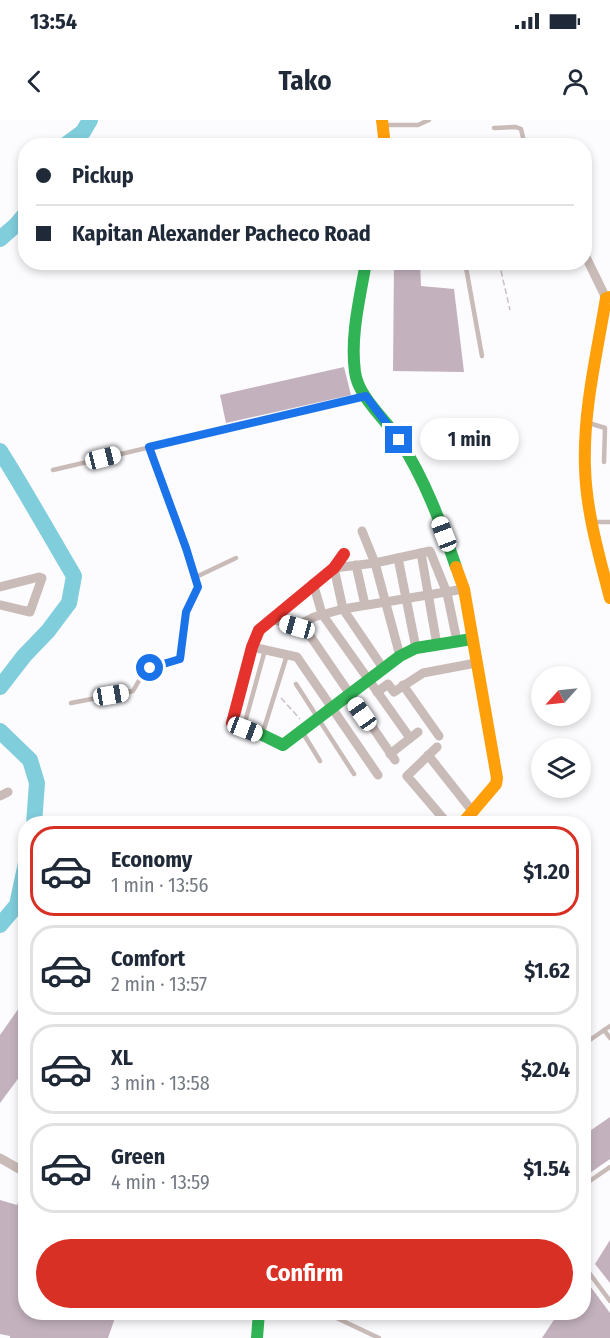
<!DOCTYPE html>
<meta charset="utf-8">
<style>
:root{--surface:#fff;--page:#f6f6f7;--text:#1f2937;--muted:#747a83;--line:#e0e1e3;--accent:#d93025}
body{margin:0;font-family:"Fira Sans Condensed",sans-serif;background:var(--page);color:var(--text);height:100vh;display:flex;flex-direction:column;font-size:22px;white-space:nowrap}
*{box-sizing:border-box;margin:0}
p{font-size:20px;color:var(--muted)}
.icon{flex:none;width:33px;height:33px;fill:none;stroke:currentColor;stroke-width:2;stroke-linecap:round;stroke-linejoin:round}
.map{position:relative;flex:1;overflow:hidden}
.sheet{position:absolute;left:18px;top:696px;width:573px;height:504px;display:flex;flex-direction:column;background:var(--surface);border-radius:24px;box-shadow:0 3px 9px #0003}
.sheet>*{flex:none}
.top-card{position:absolute;left:18px;top:18px;width:574px;height:132px;border-radius:24px;box-shadow:0 3px 9px #0003;display:grid;align-content:center;height:132px;padding:0 18px;background:var(--surface)}
.needle{width:39px;rotate:243deg}
.tools{position:absolute;left:531px;top:546px;display:grid;gap:12px}
.tools a{display:grid;place-items:center;width:60px;height:60px;border-radius:50%;background:var(--surface);box-shadow:0 3px 9px #0003;font-size:30px}
.end{position:absolute;width:27px;height:27px;margin:-14px;border:8px solid #1a73e8;background:#fff;box-shadow:0 0 0 3px #fff}
.from{border-radius:50%}
.bubble{position:absolute;height:42px;border-radius:21px;background:var(--surface);box-shadow:0 3px 9px #0003;font-size:20px;font-weight:700;line-height:42px;text-align:center}
.car{position:absolute;width:18px;height:36px;margin:-18px -9px;border-radius:8px;box-shadow:0 0 4px 2px #0007;background:linear-gradient(#fff 24%,#345 0 40%,#fff 0 76%,#345 0 86%,#fff 0)}
.top-card b{display:flex;align-items:center;gap:21px;height:57px;font-size:22px}
.top-card b+b{border-top:2px solid var(--line)}
.top-card i{width:15px;height:15px;background:var(--text)}
ul{padding:10px 0 0;list-style:none}
li{display:flex;align-items:center;gap:18px;height:90px;margin:0 12px 9px;padding:0 6px;border:3px solid var(--line);border-radius:24px}
li div{flex:1}
li b{display:block;font-size:22px}
li em{font-style:normal;font-weight:700}
li.on{border-color:var(--accent)}
li>.icon{width:54px;height:54px;stroke-width:1.5}
.cta{display:flex;gap:12px;margin-top:auto;padding:12px 18px}
.cta a{flex:1;height:69px;border-radius:36px;background:var(--accent);color:#fff;font-size:24px;font-weight:700;line-height:69px;text-align:center}
.status{display:flex;justify-content:space-between;align-items:center;height:42px;padding:0 30px;background:var(--surface);direction:ltr}
.status svg{height:16px;fill:currentColor}
header{display:flex;justify-content:space-between;align-items:center;height:78px;padding:0 18px;background:var(--surface);font-size:27px;font-weight:700}
.map>svg:first-child{display:block}
</style>
<div class="status"><b>13:54</b><svg viewBox="0 0 49 12"><path d="M0 12V9h3v3zM5 12V6h3v6zM10 12V3h3v9zM15 12V0h3v12zM26 1h20v11H26zM47 4h2v5h-2z"/></svg></div>
<header><svg class="icon" aria-label="back" viewBox="0 0 24 24"><path d="M15 5l-7 7 7 7"/></svg>Tako<svg class="icon" aria-label="person" viewBox="0 0 24 24"><circle cx="12" cy="8" r="4"/><path d="M4 21q1-7 8-7t8 7"/></svg></header>
<div class="map">
<svg width="610" height="1218" viewBox="0 0 610 1218">
<rect width="100%" height="100%" fill="#fcfbfe"/>
<g fill="none" stroke-linecap="round" stroke-linejoin="round">
<g stroke="#80cddb" stroke-width="16">
<path d="M64 26 83 12 90 0"/>
<path d="M0 119 16 105 26 93"/>
<path d="M0 331C26 372 49 414 74 456L69 483 48 511 24 536 0 567"/>
<path d="M0 611 30 640 37 663 34 704"/>
<path d="M0 805 17 785 26 743"/>
</g>
</g>
<g fill="#c3b2be">
<path d="M394 142H420L421 166 454 169 464 252 393 251Z"/>
<path d="M344 247 351 275 226 303 220 275Z"/>
<path d="M19 888 26 892V948L0 983V915Z"/>
<path d="M610 997V1039L584 1057V1015Z"/>
<path d="M24 1064H26V1192H117L108 1218H10V1216L0 1214V1080L17 1085Z"/>
<path d="M610 1120V1163L595 1144Z"/>
<path d="M584 1158 610 1193V1218H542L559 1192H584Z"/>
</g>
<g fill="none" stroke-linecap="round" stroke-linejoin="round">
<g stroke="#c9c0bf" stroke-width="1.5" stroke-dasharray="6 3" stroke-linecap="butt">
<path d="M499 142 510 190"/>
<path d="M281 578 300 599"/>
</g>
<g stroke="#c9bbb7" stroke-width="4.5">
<path d="M383 5H418L429 0"/>
<path d="M494 8 516 7 521 9 525 26"/>
<path d="M347 142 365 148"/>
<path d="M465 142 482 236"/>
<path d="M589 303 605 308 604 342"/>
<path d="M53 350 363 277"/>
<path d="M593 402H610"/>
<path d="M196 457 236 438"/>
<path d="M296 564 354 654"/>
<path d="M71 583 133 571 145 550 177 540 182 536 186 492 198 467 149 327"/>
<path d="M244 606 265 530"/>
<path d="M303 613 320 641"/>
<path d="M262 615 287 535"/>
<path d="M604 910 610 918"/>
<path d="M584 924 610 906"/>
<path d="M584 1065 610 1047"/>
<path d="M584 1146 610 1181"/>
<path d="M324 1192 379 1218"/>
</g>
<g stroke="#c9bbb7" stroke-width="9">
<path d="M454 26V25"/>
<path d="M585 135 606 178"/>
<path d="M362 411 375 443 400 536"/>
<path d="M421 433 437 525"/>
<path d="M398 438 416 528"/>
<path d="M356 445 365 485"/>
<path d="M313 463 322 494 410 618"/>
<path d="M0 467 39 457 42 458 30 492 0 485"/>
<path d="M270 499 297 506 314 497 343 489 464 469"/>
<path d="M302 504 395 640"/>
<path d="M252 527 297 537 378 655"/>
<path d="M383 548 343 489 334 448 375 443 430 431 447 473 457 521"/>
<path d="M403 565 439 616"/>
<path d="M377 572 388 564 394 572 423 553 476 543"/>
<path d="M437 627 407 656 448 704"/>
<path d="M390 634 418 612"/>
<path d="M428 635 473 692"/>
<path d="M0 676 8 672"/>
<path d="M0 1038 26 1053"/>
</g>
<g stroke="#30b455" stroke-width="12">
<path d="M366 142C360 178 350 216 355 252 358 277 387 301 400 321 425 360 441 403 456 447"/>
<path d="M244 606 283 625 400 536 416 528 472 519"/>
<path d="M257 1218 259 1192"/>
</g>
<g stroke="#ff9f0a" stroke-width="12">
<path d="M382 0 385 26"/>
<path d="M610 177 606 178C597 234 583 290 585 347 586 391 599 435 610 478"/>
<path d="M456 447 464 469 497 658 496 664 462 704"/>
</g>
<path stroke="#e5322d" stroke-width="12" d="M232 603 252 527 259 510 334 448 344 434"/>
</g>
<g fill="none" stroke-linecap="round" stroke-linejoin="round">
<path stroke="#1a73e8" stroke-width="8" d="M150 548 180 539 186 492 198 467 186 428 149 327 366 276 399 320"/>
</g>
</svg>
<div class="tools">
<a><svg class="needle" viewBox="-14 -14 28 28"><path d="M0-13l5 13h-10z" fill="#e53935"/><path d="M0 13l5-13h-10z" fill="#747a83"/></svg></a>
<a><svg class="icon" aria-label="layers" viewBox="0 0 24 24"><path d="M12 4l9 5-9 5-9-5zM3 14l9 5 9-5"/></svg></a>
</div>
<i class="end from" style="left:150px;top:548px"></i>
<i class="end" style="left:399px;top:320px"></i>
<div class="bubble" style="left:420px;top:298px;width:99px">1 min</div>
<i class="car" style="left:103px;top:338px;rotate:76deg"></i>
<i class="car" style="left:444px;top:414px;rotate:339deg"></i>
<i class="car" style="left:297px;top:507px;rotate:286deg"></i>
<i class="car" style="left:111px;top:575px;rotate:80deg"></i>
<i class="car" style="left:362px;top:594px;rotate:325deg"></i>
<i class="car" style="left:245px;top:609px;rotate:111deg"></i>
<div class="top-card">
<b><i class="from"></i>Pickup</b>
<b><i></i>Kapitan Alexander Pacheco Road</b>
</div>
<section class="sheet">
<ul>
<li class="on"><svg class="icon" aria-label="car" viewBox="0 0 24 24"><path d="M5 17H2v-5l4-1 3-4h7l3 4 3 1v5h-3M9 17h6M6 11h13"/><circle cx="7" cy="17" r="2"/><circle cx="17" cy="17" r="2"/></svg><div><b>Economy</b><p>1 min · 13:56</p></div><em>$1.20</em></li>
<li><svg class="icon" aria-label="car" viewBox="0 0 24 24"><path d="M5 17H2v-5l4-1 3-4h7l3 4 3 1v5h-3M9 17h6M6 11h13"/><circle cx="7" cy="17" r="2"/><circle cx="17" cy="17" r="2"/></svg><div><b>Comfort</b><p>2 min · 13:57</p></div><em>$1.62</em></li>
<li><svg class="icon" aria-label="car" viewBox="0 0 24 24"><path d="M5 17H2v-5l4-1 3-4h7l3 4 3 1v5h-3M9 17h6M6 11h13"/><circle cx="7" cy="17" r="2"/><circle cx="17" cy="17" r="2"/></svg><div><b>XL</b><p>3 min · 13:58</p></div><em>$2.04</em></li>
<li><svg class="icon" aria-label="car" viewBox="0 0 24 24"><path d="M5 17H2v-5l4-1 3-4h7l3 4 3 1v5h-3M9 17h6M6 11h13"/><circle cx="7" cy="17" r="2"/><circle cx="17" cy="17" r="2"/></svg><div><b>Green</b><p>4 min · 13:59</p></div><em>$1.54</em></li>
</ul>
<div class="cta"><a>Confirm</a></div>
</section>
</div>
